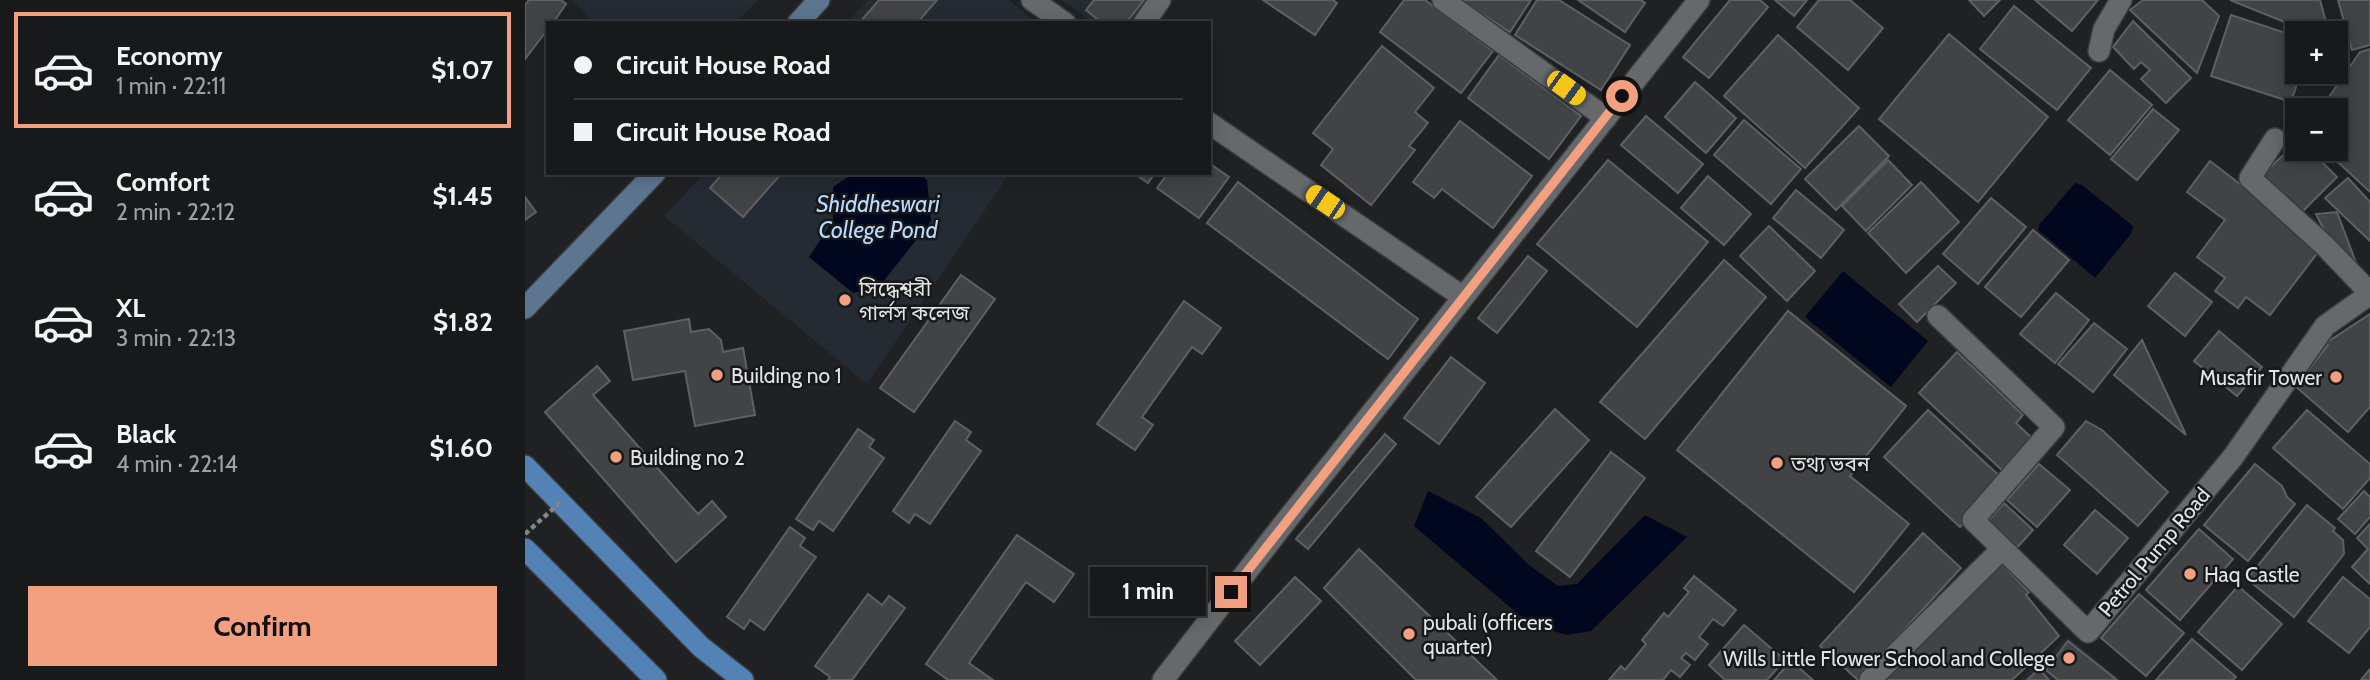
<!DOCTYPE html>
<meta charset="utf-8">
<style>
:root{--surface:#17191a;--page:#242627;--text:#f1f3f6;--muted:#9ea0a2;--line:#363839;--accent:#f2a07f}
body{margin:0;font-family:Cabin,"Noto Sans Bengali",sans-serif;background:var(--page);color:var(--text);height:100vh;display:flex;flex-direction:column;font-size:26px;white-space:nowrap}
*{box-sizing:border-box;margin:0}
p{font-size:23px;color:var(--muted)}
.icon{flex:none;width:38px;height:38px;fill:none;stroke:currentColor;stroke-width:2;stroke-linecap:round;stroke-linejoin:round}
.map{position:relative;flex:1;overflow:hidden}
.details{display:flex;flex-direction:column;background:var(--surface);width:525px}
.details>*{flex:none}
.top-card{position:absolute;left:21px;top:21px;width:665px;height:154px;border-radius:0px;box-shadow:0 4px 18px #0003,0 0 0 2px var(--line);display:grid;align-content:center;height:154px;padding:0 28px;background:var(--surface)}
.fabs{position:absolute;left:1760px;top:21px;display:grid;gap:14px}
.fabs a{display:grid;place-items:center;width:63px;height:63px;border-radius:0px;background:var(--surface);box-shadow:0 4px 18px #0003,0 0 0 2px var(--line);font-size:35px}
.end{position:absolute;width:32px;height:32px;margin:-16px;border:9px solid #f2a07f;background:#111;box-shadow:0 0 0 4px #111}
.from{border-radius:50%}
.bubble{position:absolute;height:49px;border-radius:0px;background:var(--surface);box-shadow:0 4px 18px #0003,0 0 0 2px var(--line);font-size:23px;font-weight:800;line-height:49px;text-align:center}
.car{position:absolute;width:21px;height:42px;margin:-21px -10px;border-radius:9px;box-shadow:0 0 5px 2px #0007;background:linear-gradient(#f5c518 24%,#345 0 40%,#f5c518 0 76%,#345 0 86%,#f5c518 0)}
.top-card b{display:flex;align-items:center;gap:24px;height:66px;font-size:26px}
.top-card b+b{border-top:2px solid var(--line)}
.top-card i{width:18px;height:18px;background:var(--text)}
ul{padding:12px 0 0;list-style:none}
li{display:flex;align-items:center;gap:21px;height:116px;margin:0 14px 10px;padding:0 14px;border:4px solid transparent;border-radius:0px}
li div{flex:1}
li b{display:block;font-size:26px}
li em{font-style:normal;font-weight:800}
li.active{border-color:var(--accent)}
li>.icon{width:63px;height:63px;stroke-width:1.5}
.button{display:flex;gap:14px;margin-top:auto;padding:14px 28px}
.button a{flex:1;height:80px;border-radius:0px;background:var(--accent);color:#111;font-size:28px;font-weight:800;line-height:80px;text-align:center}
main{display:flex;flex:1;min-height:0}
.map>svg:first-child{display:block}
</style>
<main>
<section class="details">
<ul>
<li class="active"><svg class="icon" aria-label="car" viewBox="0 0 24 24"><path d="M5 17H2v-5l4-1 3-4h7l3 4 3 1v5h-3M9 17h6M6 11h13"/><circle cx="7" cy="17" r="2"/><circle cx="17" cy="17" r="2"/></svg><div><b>Economy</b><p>1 min · 22:11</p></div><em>$1.07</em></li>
<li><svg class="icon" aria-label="car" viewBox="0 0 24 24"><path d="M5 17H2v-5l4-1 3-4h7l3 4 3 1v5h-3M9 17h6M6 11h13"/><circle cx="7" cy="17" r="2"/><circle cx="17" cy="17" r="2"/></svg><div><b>Comfort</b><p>2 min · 22:12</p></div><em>$1.45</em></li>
<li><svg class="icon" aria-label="car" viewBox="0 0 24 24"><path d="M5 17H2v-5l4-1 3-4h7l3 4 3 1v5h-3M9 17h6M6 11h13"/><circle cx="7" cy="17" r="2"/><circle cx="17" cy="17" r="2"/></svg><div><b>XL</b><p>3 min · 22:13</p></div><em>$1.82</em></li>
<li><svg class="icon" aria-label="car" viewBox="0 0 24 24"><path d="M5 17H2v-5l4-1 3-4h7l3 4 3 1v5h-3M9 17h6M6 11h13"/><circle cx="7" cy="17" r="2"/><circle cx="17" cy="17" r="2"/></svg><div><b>Black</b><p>4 min · 22:14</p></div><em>$1.60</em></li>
</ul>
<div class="button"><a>Confirm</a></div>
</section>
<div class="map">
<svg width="1845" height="680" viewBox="0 0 1845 680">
<rect width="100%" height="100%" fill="#1f2123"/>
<g fill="#252b32">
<path d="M48 0H233L210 23H68Z"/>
<path d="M343 0H484L512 23H321Z"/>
<path d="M537 0H626L608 23H569Z"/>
<path d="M179 173H485L342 384 139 216Z"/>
<path d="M1543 637 1596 680H1494Z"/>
</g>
<g fill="#00071f">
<path d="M329 173H395L402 180 406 221 354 287 328 293 284 257 308 221V187Z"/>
<path d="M1550 183 1557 185 1608 226 1606 234 1570 278 1513 230 1514 225Z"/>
<path d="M1318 271 1403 341 1366 387 1280 317Z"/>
<path d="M903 491 956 518 1004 565 1033 586 1052 584 1120 515 1162 537 1066 631 1042 635 1005 624 889 526Z"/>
</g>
<g fill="#414345" stroke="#5e6063" stroke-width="2">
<path d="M4 0H36L41 4 28 23H23V29L0 59V5Z"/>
<path d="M354 0H412L392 23H334Z"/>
<path d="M569 0H619L601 23H577L561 10Z"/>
<path d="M738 0H808L812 3 790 35Z"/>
<path d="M879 0H900L968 51 936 93 855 32Z"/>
<path d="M935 0H1006L985 32Z"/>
<path d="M1012 0H1034L1105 45 1076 90 990 35Z"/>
<path d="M1053 0H1116L1120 3 1100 32Z"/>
<path d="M1205 0H1235L1243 7 1184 78 1158 57Z"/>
<path d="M1250 0H1282L1269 16Z"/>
<path d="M1294 0H1325L1358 28 1323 70 1272 27Z"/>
<path d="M1444 0H1475L1459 16Z"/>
<path d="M1510 0H1573L1547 31Z"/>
<path d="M1618 0H1677L1694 16 1672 73 1605 10Z"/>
<path d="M1705 0H1795L1804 33H1787Z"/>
<path d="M1813 0H1845V45L1827 50Z"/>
<path d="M1489 6 1566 68 1532 110 1455 49Z"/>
<path d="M1706 15 1773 37V72H1776L1766 102 1686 76Z"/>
<path d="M1608 21 1666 78 1641 103 1616 79 1625 70 1616 62 1609 69 1588 47Z"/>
<path d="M1424 34 1523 117 1453 202 1354 119Z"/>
<path d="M1253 35 1334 108 1280 168 1199 96Z"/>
<path d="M857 46 909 88 890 112 903 123 884 146 890 150 846 205 796 165 808 149 788 133Z"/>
<path d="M1845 49V192L1814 163 1786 149H1811V110H1795L1835 52Z"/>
<path d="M974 55 1056 116 1024 159 943 98Z"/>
<path d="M1585 70 1627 105 1585 155 1543 120Z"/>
<path d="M1170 82 1211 118 1181 153 1140 117Z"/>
<path d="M1628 109 1654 130 1612 180 1586 159Z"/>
<path d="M1121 116 1178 164 1153 193 1096 145Z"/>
<path d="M1219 120 1276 169 1246 204 1189 155Z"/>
<path d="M935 121 1007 176 968 228 917 189 909 198 888 182Z"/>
<path d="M1334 126 1364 156 1311 210 1280 179Z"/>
<path d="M1773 141V149H1784L1812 177 1772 217 1734 178Z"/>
<path d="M1083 160 1183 242 1112 327 1012 244Z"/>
<path d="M1363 160 1387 185 1341 231 1317 206Z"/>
<path d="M1685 161 1797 247 1745 315 1721 297 1713 308 1690 291 1700 278 1672 257 1700 220 1662 192Z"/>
<path d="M684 163 704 177 674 218 632 188 643 173H684Z"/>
<path d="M198 173H257L218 217 185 188Z"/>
<path d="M609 173H630L623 183Z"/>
<path d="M1183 176 1226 214 1199 245 1156 208Z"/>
<path d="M1823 178 1845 202V241L1800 198Z"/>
<path d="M713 182 893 319 863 359 682 223Z"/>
<path d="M1396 182 1434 222 1381 273 1343 233Z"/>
<path d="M1271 190 1319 230 1296 258 1248 218Z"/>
<path d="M0 197 11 212 0 220Z"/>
<path d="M1466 198 1501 227 1453 284 1418 254Z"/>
<path d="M1812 212 1833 268 1802 236 1791 214Z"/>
<path d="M1244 226 1290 271 1262 301 1215 256Z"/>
<path d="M1508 230 1544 260 1496 317 1460 287Z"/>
<path d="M1003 256 1022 271 972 333 953 318Z"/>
<path d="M1199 260 1241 297 1120 439 1075 402Z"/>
<path d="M1413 266 1431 283 1392 322 1374 304Z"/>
<path d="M1650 273 1687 302 1660 336 1623 306Z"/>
<path d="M436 275 470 299 389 412 355 388Z"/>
<path d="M1531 293 1564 320 1530 363 1495 334Z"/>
<path d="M659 301 696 328 677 354 667 347 617 417 628 425 610 450 572 424Z"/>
<path d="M1263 311 1381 406 1288 522 1246 489 1316 402 1279 372 1233 429 1194 397Z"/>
<path d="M1263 311 1381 406 1325 476 1384 524 1329 592 1152 450Z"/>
<path d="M1845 314V407L1823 432 1770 386 1803 345 1801 343Z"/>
<path d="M164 319 166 332 184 329 196 340 198 352 218 348 230 415 170 426 160 371 108 380 99 331Z"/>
<path d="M1569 323 1602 349 1568 392 1533 364Z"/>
<path d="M1694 331 1737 367 1712 396 1669 361Z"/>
<path d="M1617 340 1661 435 1589 375Z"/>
<path d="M1432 352 1498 415 1491 423 1509 440 1479 472 1394 393Z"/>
<path d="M926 357 960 383 914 444 879 418Z"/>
<path d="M72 366 85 381 68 395 173 514 187 501 201 517 151 562 20 412Z"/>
<path d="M1030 409 1064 440 986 527 951 497Z"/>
<path d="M1403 410 1479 480 1435 527 1359 457Z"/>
<path d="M1782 410 1845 464V478L1818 509 1748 448Z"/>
<path d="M430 421 446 432 441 440 456 451 405 524 390 514 384 523 368 511Z"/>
<path d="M1561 421 1577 430 1643 492 1613 526 1532 455Z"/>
<path d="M333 429 349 440 344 447 359 458 308 531 294 521 288 530 271 519Z"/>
<path d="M860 434 871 444 783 549 771 539Z"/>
<path d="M1086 452 1120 478 1045 577 1011 551Z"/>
<path d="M1514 464 1545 490 1512 527 1482 500Z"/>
<path d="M1730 464 1757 486 1762 497 1770 504 1723 561 1679 525Z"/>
<path d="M1839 491 1845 497V517L1830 534 1813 519Z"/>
<path d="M1479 503 1508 530 1488 552 1458 526Z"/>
<path d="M1782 505 1810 528 1808 531 1818 540 1819 554 1769 617 1722 579Z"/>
<path d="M1570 510 1603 538 1572 574 1539 545Z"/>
<path d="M1845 524V584L1827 567 1843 549 1832 538Z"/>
<path d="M265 527 280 538 275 546 291 557 239 630 225 620 219 629 202 617Z"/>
<path d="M1674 529 1708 559 1655 620 1621 590Z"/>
<path d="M1398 533 1436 568 1333 680 1295 646Z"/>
<path d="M492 535 549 574 529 602 501 582 444 663 468 680H423L401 664Z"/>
<path d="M834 549 972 680H891L799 588Z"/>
<path d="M1477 564 1504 592 1501 595 1534 636 1487 680H1358Z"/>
<path d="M1169 576 1211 610 1198 626 1188 619 1174 637 1183 644 1170 660 1161 653 1156 658 1165 665 1155 677 1146 670 1138 680H1084L1096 666 1100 670 1121 644 1117 640 1139 613 1143 617 1164 592 1159 588Z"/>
<path d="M770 577 796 601 735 665 710 641Z"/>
<path d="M1818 577 1845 599V627L1824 653 1783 621Z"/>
<path d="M1713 586 1757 624 1717 670 1673 632Z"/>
<path d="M343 594 357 605 364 596 380 608 327 680H303L305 677 290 666Z"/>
<path d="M1614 594 1659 633 1621 676 1576 638Z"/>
<path d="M1219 625 1260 660 1242 680H1200L1184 665Z"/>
<path d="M1667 639 1711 677 1708 680H1631Z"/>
<path d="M1543 641 1592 680H1533L1521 670Z"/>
<path d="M1266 661 1288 680H1249Z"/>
<path d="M1514 669 1524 680H1502Z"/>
<path d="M1845 669V680H1836Z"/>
</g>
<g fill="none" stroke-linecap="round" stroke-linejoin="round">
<g stroke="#393b3c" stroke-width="24">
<g id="minor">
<path d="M918 0 1081 118"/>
<path d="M619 23 635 0"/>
<path d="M1574 51 1579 29 1596 0"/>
<path d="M1750 139 1725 178 1801 247 1845 293"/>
<path d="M1413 316 1529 427 1448 520 1563 632 1708 457 1800 326 1845 294"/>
<path d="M1345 680 1477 549"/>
</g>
</g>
<g stroke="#393b3c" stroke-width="24">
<g id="tertiary">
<path d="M507 0 540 23"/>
<path d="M684 123 938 297"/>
<path d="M638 680 757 526 1174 0"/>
</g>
</g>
<g stroke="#393b3c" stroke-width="24">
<g id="secondary">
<path d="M273 23 294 0"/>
<path d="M0 308 130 173"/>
</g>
</g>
<g stroke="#393b3c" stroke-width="24">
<g id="primary">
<path d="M0 466 176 647 218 680"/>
<path d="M0 549 131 680"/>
</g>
</g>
<use href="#minor" stroke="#66696c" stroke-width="21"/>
<use href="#tertiary" stroke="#66696c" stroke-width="21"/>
<use href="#secondary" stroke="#5c7692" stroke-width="21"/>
<use href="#primary" stroke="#5382b7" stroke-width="21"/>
<path stroke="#848587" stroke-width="4.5" stroke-dasharray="5 3.5" stroke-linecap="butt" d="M0 534 38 500"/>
</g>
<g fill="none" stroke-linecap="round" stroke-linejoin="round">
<path stroke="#f2a07f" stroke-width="9" d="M706 592 1097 96"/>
</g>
<g fill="#f2a07f" stroke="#16181a" stroke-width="2.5">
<circle cx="320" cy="300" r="7"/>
<circle cx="192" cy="375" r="7"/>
<circle cx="1811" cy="377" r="7"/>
<circle cx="91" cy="457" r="7"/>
<circle cx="1252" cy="463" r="7"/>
<circle cx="1665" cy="574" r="7"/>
<circle cx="884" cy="634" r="7"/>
<circle cx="1544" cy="658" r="7"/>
</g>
<g text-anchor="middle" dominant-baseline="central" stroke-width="5" stroke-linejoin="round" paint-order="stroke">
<g font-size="21" fill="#e2e3e4" stroke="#16181a" text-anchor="start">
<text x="334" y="288">সিদ্ধেশ্বরী<tspan x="334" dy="24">গার্লস কলেজ</tspan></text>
<text x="206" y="375">Building no 1</text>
<text x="1797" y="377" text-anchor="end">Musafir Tower</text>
<text x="105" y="457">Building no 2</text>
<text x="1266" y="463">তথ্য ভবন</text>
<text x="1679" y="574">Haq Castle</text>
<text x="898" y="622">pubali (officers<tspan x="898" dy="24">quarter)</tspan></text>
<text x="1530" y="658" text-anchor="end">Wills Little Flower School and College</text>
</g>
<g font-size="21" fill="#e2e3e4" stroke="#16181a">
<text transform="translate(1629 552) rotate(-50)">Petrol Pump Road</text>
</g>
<g font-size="23" font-style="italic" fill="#bbd9fe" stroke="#16181a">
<text x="353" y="204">Shiddheswari<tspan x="353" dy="26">College Pond</tspan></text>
</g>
</g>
</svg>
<div class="fabs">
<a>+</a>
<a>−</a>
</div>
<i class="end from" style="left:1097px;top:96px"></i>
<i class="end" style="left:706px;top:592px"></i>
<div class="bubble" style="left:565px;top:567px;width:116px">1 min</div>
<i class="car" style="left:1041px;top:88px;rotate:126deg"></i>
<i class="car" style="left:800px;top:202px;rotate:304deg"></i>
<div class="top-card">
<b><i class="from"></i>Circuit House Road</b>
<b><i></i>Circuit House Road</b>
</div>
</div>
</main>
